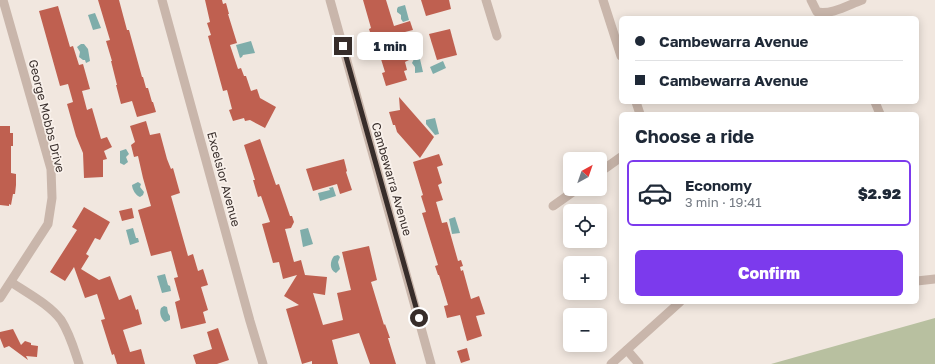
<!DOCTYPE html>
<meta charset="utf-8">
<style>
:root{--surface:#fff;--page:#f6f6f7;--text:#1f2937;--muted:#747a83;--line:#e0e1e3;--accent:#7c3aed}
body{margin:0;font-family:"Golos Text",sans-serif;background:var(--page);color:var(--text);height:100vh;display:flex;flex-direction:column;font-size:15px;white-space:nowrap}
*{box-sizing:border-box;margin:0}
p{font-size:13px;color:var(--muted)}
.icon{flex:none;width:22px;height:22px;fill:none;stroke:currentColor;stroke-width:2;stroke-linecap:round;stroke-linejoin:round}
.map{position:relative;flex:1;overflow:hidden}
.sheet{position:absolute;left:619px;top:112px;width:300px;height:192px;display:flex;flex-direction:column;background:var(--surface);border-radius:6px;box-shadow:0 2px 10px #0003}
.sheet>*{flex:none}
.hud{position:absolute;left:619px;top:16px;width:300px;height:88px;border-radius:6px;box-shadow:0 2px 10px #0003;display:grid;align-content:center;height:88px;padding:0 16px;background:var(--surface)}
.needle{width:26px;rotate:40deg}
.tools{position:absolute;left:563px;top:152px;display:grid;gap:8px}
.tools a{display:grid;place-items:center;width:44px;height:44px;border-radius:6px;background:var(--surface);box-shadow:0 2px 10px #0003;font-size:20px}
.end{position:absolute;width:18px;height:18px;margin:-9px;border:5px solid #372d2a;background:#fff;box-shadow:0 0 0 2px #fff}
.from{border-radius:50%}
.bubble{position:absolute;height:28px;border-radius:6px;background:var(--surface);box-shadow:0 2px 10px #0003;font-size:13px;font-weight:800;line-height:28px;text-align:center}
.hud b{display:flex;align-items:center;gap:14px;height:38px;font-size:15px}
.hud b+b{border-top:1px solid var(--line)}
.hud i{width:10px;height:10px;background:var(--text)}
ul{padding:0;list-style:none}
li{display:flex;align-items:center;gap:12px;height:66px;margin:0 8px 6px;padding:0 8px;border:2px solid transparent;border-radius:6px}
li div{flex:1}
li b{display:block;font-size:15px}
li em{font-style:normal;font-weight:800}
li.selected{border-color:var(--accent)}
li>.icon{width:36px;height:36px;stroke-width:1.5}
h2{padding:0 16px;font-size:18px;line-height:48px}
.cta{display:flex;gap:8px;margin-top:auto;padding:8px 16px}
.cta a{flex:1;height:46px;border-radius:6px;background:var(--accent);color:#fff;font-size:16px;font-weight:800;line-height:46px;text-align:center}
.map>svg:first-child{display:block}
</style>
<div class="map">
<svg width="935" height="364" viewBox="0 0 935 364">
<rect width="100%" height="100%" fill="#f1e7df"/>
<path fill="#b8c0a0" d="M935 318V364H771Z"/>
<g fill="#7fadaa">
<path d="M405 5 409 20 403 22 401 19V15L397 12V9L398 7Z"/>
<path d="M95 13 101 28 93 30 88 15Z"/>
<path d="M251 41 255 53 243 55 242 57 240 58 236 45Z"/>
<path d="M81 44H84L88 49 90 61 86 63 85 60H83L79 57 80 52 77 47Z"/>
<path d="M416 58 420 59 423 72 415 73V67L412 63 414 59Z"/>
<path d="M443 61 446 68 433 74 430 67Z"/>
<path d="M435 118 439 134 435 135 426 124V120Z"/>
<path d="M126 149 129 154 126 157 128 162 124 165 120 163V151Z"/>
<path d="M138 182 141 184 140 187 144 192 143 195 140 197C136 196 132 189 132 185Z"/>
<path d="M333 187 336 196 320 201 318 193 330 190 329 188Z"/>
<path d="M455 217 460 233 452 234 449 219Z"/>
<path d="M133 228 136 238H138L139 242 130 245 126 230Z"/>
<path d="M308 228 313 244 303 247 300 230Z"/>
<path d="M338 255 340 257 338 262 340 269 336 273C329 270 330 261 334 256Z"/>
<path d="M165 274 168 285 170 286 171 291 162 293 157 276Z"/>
<path d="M164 306 167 307 168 313 170 316V320L165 322C161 319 159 313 161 308Z"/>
</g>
<g fill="#bf6050">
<path d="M98 0H119L127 30H129L142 77H143L146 88H148L152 102H153L156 112 137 117 132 101 121 104 116 85H117L111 61H112L106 41 110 40Z"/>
<path d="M205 0H222L223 4 226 3 229 14H228L237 43 230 45 238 69 241 68 244 76H246L251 91 257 89 260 98 276 107 265 128 250 120 245 121 244 118 233 121 229 110 232 109 227 90 223 91 208 36 211 35 207 23 210 22Z"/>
<path d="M363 0H386L394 26 410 21 413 30 401 33 409 60 405 62 407 70 404 71 407 80 386 86 382 73 385 72 376 43 374 44 369 29 371 28Z"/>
<path d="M421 0H449L451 9 426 16Z"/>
<path d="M58 6 70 47 73 46 79 65 83 64 90 89 82 91 87 110 92 108 101 139 107 137 112 147 104 151 107 159 103 160V177L84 178 83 153 76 136 67 104 73 102 68 84 60 86 39 11Z"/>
<path d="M450 29 457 55 437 60 429 34Z"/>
<path d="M399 97 434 137 420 158 397 132 395 125H393L389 112 400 110Z"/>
<path d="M146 121 150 135 160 133 167 159 171 169 173 168 180 193 171 196 188 256 193 254 198 271 203 269 208 285 201 287 208 310 203 312 206 323 181 329 175 302 180 300 174 278 178 277 171 251 151 256 138 210 151 206 143 178 138 156 134 157 131 145 135 142 130 126Z"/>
<path d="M0 126H10V133H13V146H11V173L16 174V185L15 194H13L11 205 9 204V206L0 205Z"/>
<path d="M260 139 276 185 279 184 290 216H292L294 222 291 228 285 229 294 262 301 260 305 275 327 277 325 295 313 293 323 325 343 320 337 293 351 290 342 252 369 246 377 280 371 282 384 325 385 324 390 338H388L396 364H370L359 333 332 340 338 364H312V361L302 364 286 309 299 305 284 296 297 275 283 279 279 262 273 263 262 224 270 222 261 196 258 197 253 180H255L244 145Z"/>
<path d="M439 154 443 165 437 167 442 183 438 185 443 200 436 202 442 223 447 222 458 261 461 260 463 266 460 267 461 271 463 270 471 299 479 296 485 314 476 316 482 336 467 341 460 315 447 318 444 306 448 305 439 275H438L435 266 438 265 422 213 426 212 421 196 423 195 413 162Z"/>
<path d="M344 159 347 171 346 172 352 190 340 194 337 184 313 191 306 169Z"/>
<path d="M84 207 110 222 100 240 95 238 86 254 89 256 81 269 99 280 110 276 119 300 131 295 136 310 138 309 142 324 123 330 130 352 141 349 145 364H117L114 354 112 355 101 320 105 319 97 294 85 298 74 267 65 281 50 272 77 230 72 227Z"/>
<path d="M132 208 134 218 122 221 119 211Z"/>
<path d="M218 328 229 360 217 364H196L193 355 212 349 207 332Z"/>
<path d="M13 329 21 345 25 341 31 343V345L38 346 37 357 26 356 28 360 9 346 4 348 0 338V332Z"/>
<path d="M467 348 470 360 461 363 457 351Z"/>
</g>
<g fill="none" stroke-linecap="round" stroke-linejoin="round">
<g stroke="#c9b6ab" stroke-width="9">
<path d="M162 0 250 321 263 364"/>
<path d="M330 0 431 364"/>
<path d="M486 0 497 36"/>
<path d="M603 0 621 56"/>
<path d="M811 0 817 12C832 15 848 5 862 0"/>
<path d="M636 102 640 114"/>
<path d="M875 102 880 114"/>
<path d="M600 172 621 157"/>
<path d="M553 206 577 189"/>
<path d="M917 281 935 279"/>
<path d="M11 282C27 293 49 304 61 320 70 334 74 349 79 364"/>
<path d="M0 298 48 224 52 198 51 169 3 0"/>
<path d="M627 350 639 364"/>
<path d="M611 364 680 302"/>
</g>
</g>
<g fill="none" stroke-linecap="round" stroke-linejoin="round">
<path stroke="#372d2a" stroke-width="5" d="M343 46 419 318"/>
</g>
<g text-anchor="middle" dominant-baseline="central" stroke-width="3.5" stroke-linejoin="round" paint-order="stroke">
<g font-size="12" fill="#372d2a" stroke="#f9f1eb">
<text transform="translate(47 116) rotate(76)">George Mobbs Drive</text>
<text transform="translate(224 179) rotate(75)">Excelsior Avenue</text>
<text transform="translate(392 179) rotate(74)">Cambewarra Avenue</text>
</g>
</g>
</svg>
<div class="tools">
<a><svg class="needle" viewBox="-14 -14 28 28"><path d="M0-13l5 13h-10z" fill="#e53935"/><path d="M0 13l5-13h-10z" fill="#747a83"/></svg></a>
<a><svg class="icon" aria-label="locate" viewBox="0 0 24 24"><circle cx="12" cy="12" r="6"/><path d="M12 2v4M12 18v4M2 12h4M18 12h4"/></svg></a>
<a>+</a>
<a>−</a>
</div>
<i class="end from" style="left:419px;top:318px"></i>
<i class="end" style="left:343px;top:46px"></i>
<div class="bubble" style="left:357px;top:32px;width:66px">1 min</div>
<div class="hud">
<b><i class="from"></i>Cambewarra Avenue</b>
<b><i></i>Cambewarra Avenue</b>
</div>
<section class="sheet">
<h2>Choose a ride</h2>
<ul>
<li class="selected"><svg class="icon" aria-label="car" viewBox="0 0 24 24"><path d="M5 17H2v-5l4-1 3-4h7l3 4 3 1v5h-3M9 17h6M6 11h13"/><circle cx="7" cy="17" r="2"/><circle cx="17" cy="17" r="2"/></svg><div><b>Economy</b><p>3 min · 19:41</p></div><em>$2.92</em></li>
</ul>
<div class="cta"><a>Confirm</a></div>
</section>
</div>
